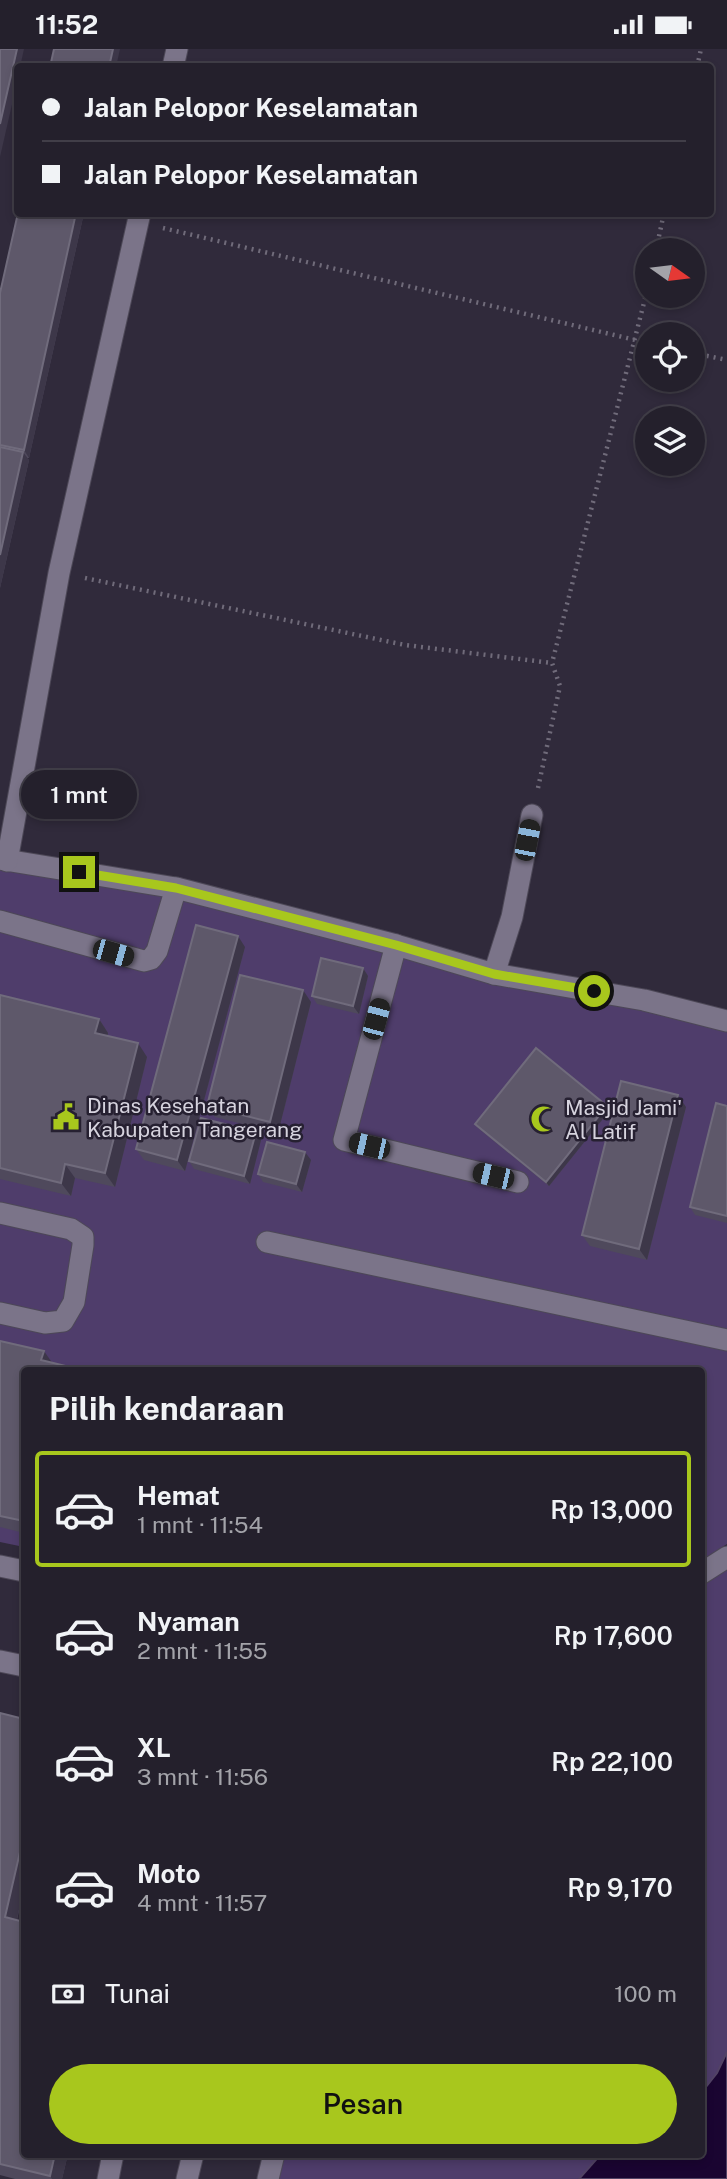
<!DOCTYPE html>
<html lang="id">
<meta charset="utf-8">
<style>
:root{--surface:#24202c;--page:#302d38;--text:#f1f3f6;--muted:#a3a3a9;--line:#413e48;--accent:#a8c71d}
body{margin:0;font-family:"Public Sans",sans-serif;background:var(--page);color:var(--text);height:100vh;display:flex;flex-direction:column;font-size:26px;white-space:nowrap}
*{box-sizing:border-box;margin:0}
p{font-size:23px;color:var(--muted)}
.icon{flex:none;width:38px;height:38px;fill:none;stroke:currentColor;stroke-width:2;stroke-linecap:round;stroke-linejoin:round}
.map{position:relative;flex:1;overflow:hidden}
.side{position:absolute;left:21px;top:1318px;width:684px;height:791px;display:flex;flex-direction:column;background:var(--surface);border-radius:7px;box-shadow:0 4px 10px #0003,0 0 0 2px var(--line)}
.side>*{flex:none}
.guide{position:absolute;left:14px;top:14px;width:700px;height:154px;border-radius:7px;box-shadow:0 4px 10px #0003,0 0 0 2px var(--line);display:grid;align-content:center;height:154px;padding:0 28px;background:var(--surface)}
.needle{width:46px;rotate:104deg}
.buttons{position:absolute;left:635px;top:189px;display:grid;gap:14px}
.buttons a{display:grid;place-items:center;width:70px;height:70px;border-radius:50%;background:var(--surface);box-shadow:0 4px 10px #0003,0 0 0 2px var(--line);font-size:35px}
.end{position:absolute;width:32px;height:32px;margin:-16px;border:9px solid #a8c71d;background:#111;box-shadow:0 0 0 4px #111}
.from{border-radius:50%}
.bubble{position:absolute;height:49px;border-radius:24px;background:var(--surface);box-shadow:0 4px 10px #0003,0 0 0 2px var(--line);font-size:23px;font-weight:600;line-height:49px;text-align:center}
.car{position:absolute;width:21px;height:42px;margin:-21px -10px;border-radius:9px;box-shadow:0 0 5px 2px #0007;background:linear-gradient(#222 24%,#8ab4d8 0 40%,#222 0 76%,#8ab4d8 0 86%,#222 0)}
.guide b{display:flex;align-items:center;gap:24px;height:66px;font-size:26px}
.guide b+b{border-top:2px solid var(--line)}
.guide i{width:18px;height:18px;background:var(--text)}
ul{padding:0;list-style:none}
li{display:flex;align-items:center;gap:21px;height:116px;margin:0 14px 10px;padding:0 14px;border:4px solid transparent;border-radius:7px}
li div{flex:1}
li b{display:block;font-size:26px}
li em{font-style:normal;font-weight:600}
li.on{border-color:var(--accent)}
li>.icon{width:63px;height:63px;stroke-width:1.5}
h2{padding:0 28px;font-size:32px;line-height:84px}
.pay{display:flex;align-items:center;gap:18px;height:77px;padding:0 28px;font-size:26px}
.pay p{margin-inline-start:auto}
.cta{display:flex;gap:14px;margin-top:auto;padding:14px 28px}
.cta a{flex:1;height:80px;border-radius:42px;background:var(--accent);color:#111;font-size:28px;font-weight:600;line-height:80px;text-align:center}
.status{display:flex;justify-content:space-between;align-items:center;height:49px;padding:0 35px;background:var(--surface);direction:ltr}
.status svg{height:19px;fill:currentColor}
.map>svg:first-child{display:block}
</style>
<div class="status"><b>11:52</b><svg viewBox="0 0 49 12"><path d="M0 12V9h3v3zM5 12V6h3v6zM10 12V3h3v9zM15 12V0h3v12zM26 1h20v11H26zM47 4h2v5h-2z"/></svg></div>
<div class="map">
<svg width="727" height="2130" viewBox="0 0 727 2130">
<rect width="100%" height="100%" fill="#302a3b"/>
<g fill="#4f3d6b">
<path d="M0 806 727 971V1495L702 1511V1321H24V1498L0 1493Z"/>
<path d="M727 1511V2003L717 2024 702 2043V1800L705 1784 702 1781V1528Z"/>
<path d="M274 2105H601L579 2130H268Z"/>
</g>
<path fill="#1a0531" stroke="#524365" stroke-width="2" d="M727 2003V2130H579L601 2105H702V2043L717 2024Z"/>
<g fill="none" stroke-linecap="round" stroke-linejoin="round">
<g stroke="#4d4857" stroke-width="23">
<g id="minor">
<path d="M173 18 177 0"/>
<path d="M0 810 176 839 396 896 494 925 644 951 727 972"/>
<path d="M7 812 59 524 140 164"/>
<path d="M0 872 144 912 151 910 157 902 176 839"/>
<path d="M396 896 344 1091 518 1133"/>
<path d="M494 925 512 868 532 766"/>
<path d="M0 1164 71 1180 83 1188V1196L74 1253 63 1272 45 1274 0 1264"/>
<path d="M267 1193 727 1291"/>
<path d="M0 1517 24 1522"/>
<path d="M702 1524 727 1508"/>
<path d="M0 1612 24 1617"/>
<path d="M108 2130 113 2105"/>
<path d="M187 2130 193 2105"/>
<path d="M268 2130 274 2105"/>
</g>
</g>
<g stroke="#706b7a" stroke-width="4.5" stroke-dasharray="2 5" stroke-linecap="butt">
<path d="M697 18 701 0"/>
<path d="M163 179 648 294"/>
<path d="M656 201 664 164"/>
<path d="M693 304 727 311"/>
<path d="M85 529 405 596 552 614"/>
<path d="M538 739 560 637 552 614 648 238"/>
</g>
<use href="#minor" stroke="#7b7489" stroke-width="21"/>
</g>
<g fill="#4f495c">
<path d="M18 164H84L29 409H27L29 411 0 539V244Z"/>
<path d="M245 898 185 1122 144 1111 136 1100Z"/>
<path d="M363 919 368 927 359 965 317 955 312 947Z"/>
<path d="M0 946 99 970 108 984V987L147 1008 115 1138 75 1129 71 1147 0 1130Z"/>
<path d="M311 953 278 1084 215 1068 207 1057Z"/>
<path d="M727 1057V1174L695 1166 690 1158Z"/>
<path d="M686 1058 647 1211 590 1197 582 1186Z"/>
<path d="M610 1061 549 1137 478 1079 475 1075Z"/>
<path d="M256 1083 261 1091 250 1135 194 1120 189 1112Z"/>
<path d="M311 1111 302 1143 263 1133 258 1125Z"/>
<path d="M0 1292 52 1313 74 1319 76 1321H24V1484L0 1478Z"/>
<path d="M0 1664 24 1670V1839L17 1871 68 2105 62 2130H15L0 2126Z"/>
</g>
<g fill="#3d3749">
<path d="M17 0H24L20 18H18V29L0 108V75Z"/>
<path d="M113 0H120L116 18H109Z"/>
<path d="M76 164H84L29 409 24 401Z"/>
<path d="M23 403 29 411 0 539V506Z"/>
<path d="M238 887 245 898 185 1122 177 1111Z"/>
<path d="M363 919 368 927 359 965 353 957Z"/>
<path d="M303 941 311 953 278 1084 270 1073Z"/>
<path d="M99 970 108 984 105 998 95 984Z"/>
<path d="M138 994 147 1008 115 1138 105 1124Z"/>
<path d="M678 1046 686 1058 647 1211 639 1200Z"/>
<path d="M607 1057 610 1061 549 1137 546 1133Z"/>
<path d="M256 1083 261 1091 250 1135 244 1127Z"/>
<path d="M305 1103 311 1111 302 1143 296 1135Z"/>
<path d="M65 1115 75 1129 71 1147 61 1134Z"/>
<path d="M44 1302 53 1315 41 1311Z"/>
<path d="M20 1803 24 1810V1839L14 1882 5 1868Z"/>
<path d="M55 2105H68L62 2130H52L50 2127Z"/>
</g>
<g fill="#5e586a" stroke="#706b7c" stroke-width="2">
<path d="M0 0H17L0 75Z"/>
<path d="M54 0H113L109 18H50Z"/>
<path d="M18 164H76L24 401 0 396V244Z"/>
<path d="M0 398 23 403 0 506Z"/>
<path d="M196 876 238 887 177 1111 136 1100Z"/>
<path d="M321 909 363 919 353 957 312 947Z"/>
<path d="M240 926 303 941 270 1073 207 1057Z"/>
<path d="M0 946 99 970 95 984 138 994 105 1124 65 1115 61 1134 0 1119Z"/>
<path d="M536 999 607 1057 546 1133 475 1075Z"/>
<path d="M621 1032 678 1046 639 1200 582 1186Z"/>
<path d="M716 1054 727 1057V1167L690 1158Z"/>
<path d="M201 1069 256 1083 244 1127 189 1112Z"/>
<path d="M267 1093 305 1103 296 1135 258 1125Z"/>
<path d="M0 1292 44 1302 41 1311 74 1319V1321H24V1472L0 1467Z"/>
<path d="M0 1664 24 1670V1804L20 1803 5 1868 24 1873V2105H55L50 2127 0 2115Z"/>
</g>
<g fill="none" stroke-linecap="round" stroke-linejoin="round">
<path stroke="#a8c71d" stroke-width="9" d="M79 823 176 839 396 896 494 925 594 942"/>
</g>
<defs>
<g id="civic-bare" transform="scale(2.1)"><path d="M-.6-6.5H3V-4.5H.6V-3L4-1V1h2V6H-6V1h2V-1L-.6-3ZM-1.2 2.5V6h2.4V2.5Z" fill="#a8c71d" stroke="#262031" stroke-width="2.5" paint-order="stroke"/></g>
<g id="mosque-bare" transform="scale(2.1)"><path d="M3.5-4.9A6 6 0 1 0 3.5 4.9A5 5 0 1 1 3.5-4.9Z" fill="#a8c71d" stroke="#262031" stroke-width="2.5" paint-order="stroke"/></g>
</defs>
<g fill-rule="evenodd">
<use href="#civic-bare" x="66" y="1068"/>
<use href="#mosque-bare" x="544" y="1070"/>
</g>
<g text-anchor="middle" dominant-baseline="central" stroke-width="5" stroke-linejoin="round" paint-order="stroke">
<g font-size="21" fill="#d6d3de" stroke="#262031" text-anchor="start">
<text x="87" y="1056">Dinas Kesehatan<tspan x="87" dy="24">Kabupaten Tangerang</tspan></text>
<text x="565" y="1058">Masjid Jami'<tspan x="565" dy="24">Al Latif</tspan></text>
</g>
</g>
</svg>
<div class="buttons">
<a><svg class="needle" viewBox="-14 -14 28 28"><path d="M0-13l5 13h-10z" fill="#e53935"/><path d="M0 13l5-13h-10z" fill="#a3a3a9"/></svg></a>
<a><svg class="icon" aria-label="locate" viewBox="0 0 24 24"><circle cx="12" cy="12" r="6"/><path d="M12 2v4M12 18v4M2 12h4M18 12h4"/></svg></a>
<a><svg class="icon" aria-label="layers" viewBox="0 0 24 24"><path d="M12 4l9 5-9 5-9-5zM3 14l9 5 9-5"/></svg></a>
</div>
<i class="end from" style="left:594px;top:942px"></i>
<i class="end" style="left:79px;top:823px"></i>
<div class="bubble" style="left:21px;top:721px;width:116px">1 mnt</div>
<i class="car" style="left:527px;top:791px;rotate:11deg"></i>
<i class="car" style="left:113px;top:904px;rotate:106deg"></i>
<i class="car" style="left:376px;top:970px;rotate:15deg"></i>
<i class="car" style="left:369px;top:1097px;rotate:283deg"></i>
<i class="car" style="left:493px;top:1127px;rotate:283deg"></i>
<div class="guide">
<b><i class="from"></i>Jalan Pelopor Keselamatan</b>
<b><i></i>Jalan Pelopor Keselamatan</b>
</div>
<section class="side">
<h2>Pilih kendaraan</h2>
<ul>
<li class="on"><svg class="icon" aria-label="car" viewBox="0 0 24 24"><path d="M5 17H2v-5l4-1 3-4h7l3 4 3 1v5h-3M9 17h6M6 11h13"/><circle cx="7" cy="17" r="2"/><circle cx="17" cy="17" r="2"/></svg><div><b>Hemat</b><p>1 mnt · 11:54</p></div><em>Rp 13,000</em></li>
<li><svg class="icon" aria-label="car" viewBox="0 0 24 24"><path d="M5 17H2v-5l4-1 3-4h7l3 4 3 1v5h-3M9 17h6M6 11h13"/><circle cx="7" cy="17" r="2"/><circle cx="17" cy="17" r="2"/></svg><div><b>Nyaman</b><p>2 mnt · 11:55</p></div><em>Rp 17,600</em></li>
<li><svg class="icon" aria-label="car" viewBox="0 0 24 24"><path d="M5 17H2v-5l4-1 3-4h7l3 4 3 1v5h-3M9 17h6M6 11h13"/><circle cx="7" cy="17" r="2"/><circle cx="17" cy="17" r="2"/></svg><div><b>XL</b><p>3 mnt · 11:56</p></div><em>Rp 22,100</em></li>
<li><svg class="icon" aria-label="car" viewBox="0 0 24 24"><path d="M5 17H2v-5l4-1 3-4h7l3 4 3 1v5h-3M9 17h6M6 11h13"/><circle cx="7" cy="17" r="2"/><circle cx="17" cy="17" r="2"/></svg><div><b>Moto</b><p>4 mnt · 11:57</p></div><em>Rp 9,170</em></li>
</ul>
<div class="pay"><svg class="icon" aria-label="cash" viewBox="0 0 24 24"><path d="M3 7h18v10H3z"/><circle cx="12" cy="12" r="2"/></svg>Tunai<p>100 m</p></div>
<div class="cta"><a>Pesan</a></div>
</section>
</div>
